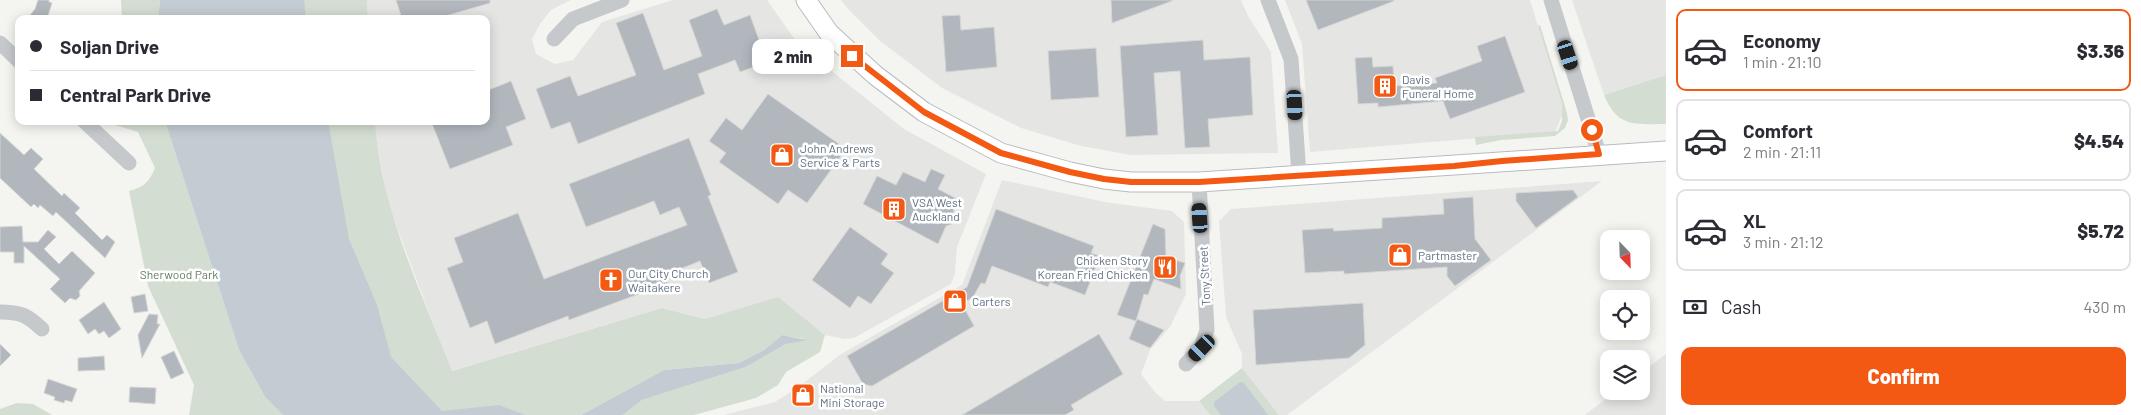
<!DOCTYPE html>
<meta charset="utf-8">
<style>
:root{--surface:#fff;--page:#f7f7f7;--text:#2b2b33;--muted:#7c7c81;--line:#e1e1e2;--accent:#f35912}
body{margin:0;font-family:Barlow,sans-serif;background:var(--page);color:var(--text);height:100vh;display:flex;flex-direction:column;font-size:19px;white-space:nowrap}
*{box-sizing:border-box;margin:0}
p{font-size:16px;color:var(--muted)}
.icon{flex:none;width:28px;height:28px;fill:none;stroke:currentColor;stroke-width:2;stroke-linecap:round;stroke-linejoin:round}
.map{position:relative;flex:1;overflow:hidden}
.drawer{display:flex;flex-direction:column;background:var(--surface);width:475px}
.drawer>*{flex:none}
.top-card{position:absolute;left:15px;top:15px;width:475px;height:110px;border-radius:10px;box-shadow:0 2px 12px #0003;display:grid;align-content:center;height:110px;padding:0 15px;background:var(--surface)}
.needle{width:32px;rotate:157deg}
.buttons{position:absolute;left:1600px;top:230px;display:grid;gap:10px}
.buttons a{display:grid;place-items:center;width:50px;height:50px;border-radius:10px;background:var(--surface);box-shadow:0 2px 12px #0003;font-size:25px}
.end{position:absolute;width:22px;height:22px;margin:-11px;border:6px solid #f35912;background:#fff;box-shadow:0 0 0 2px #fff}
.from{border-radius:50%}
.bubble{position:absolute;height:35px;border-radius:10px;background:var(--surface);box-shadow:0 2px 12px #0003;font-size:16px;font-weight:800;line-height:35px;text-align:center}
.car{position:absolute;width:15px;height:30px;margin:-15px -8px;border-radius:6px;box-shadow:0 0 4px 1px #0007;background:linear-gradient(#222 24%,#8ab4d8 0 40%,#222 0 76%,#8ab4d8 0 86%,#222 0)}
.top-card b{display:flex;align-items:center;gap:18px;height:48px;font-size:19px}
.top-card b+b{border-top:1px solid var(--line)}
.top-card i{width:12px;height:12px;background:var(--text)}
ul{padding:9px 0 0;list-style:none}
li{display:flex;align-items:center;gap:15px;height:82px;margin:0 10px 8px;padding:0 5px;border:2px solid var(--line);border-radius:10px}
li div{flex:1}
li b{display:block;font-size:19px}
li em{font-style:normal;font-weight:800}
li.current{border-color:var(--accent)}
li>.icon{width:45px;height:45px;stroke-width:1.5}
.pay{display:flex;align-items:center;gap:12px;height:55px;padding:0 15px;font-size:19px}
.pay p{margin-inline-start:auto}
.action{display:flex;gap:10px;margin-top:auto;padding:10px 15px}
.action a{flex:1;height:58px;border-radius:10px;background:var(--accent);color:#fff;font-size:20px;font-weight:800;line-height:58px;text-align:center}
main{display:flex;flex:1;min-height:0}
.map>svg:first-child{display:block}
</style>
<main>
<div class="map">
<svg width="1666" height="415" viewBox="0 0 1666 415">
<rect width="100%" height="100%" fill="#f4f5f0"/>
<g fill="#e5e6e4">
<path d="M367 0H571L551 10 540 24 532 39 536 54 555 64 573 60 602 22 673 0H767L798 44 904 129 986 174 957 247 955 273 951 284 854 338 844 339 825 335 778 298 705 319 662 308 451 371 388 204 376 138 375 121H486V19H368Z"/>
<path d="M841 0H1241L1248 16 1271 52 1278 153 1131 155 1081 146 1021 128 942 88 879 40 849 10Z"/>
<path d="M1285 0H1530L1564 111 1555 132 1310 152 1302 44Z"/>
<path d="M1572 0H1666V75L1604 95Z"/>
<path d="M1002 180 1105 202 1172 211 1184 222 1186 294 1170 327 1150 350 1141 374 1155 392 1165 401H1199L1210 415H723L775 402 797 388 841 354 962 285Z"/>
<path d="M1602 181 1287 415H1279L1242 368V354L1226 317 1219 221 1231 209Z"/>
<path d="M1666 354V415H1585L1616 391H1641V373Z"/>
</g>
<g fill="#d4ddd1">
<path d="M121 0H160L158 19H122Z"/>
<path d="M220 0H367L368 19H218Z"/>
<path d="M1540 25 1567 113 1568 120 1565 128 1555 136 1501 140 1476 145 1475 137 1558 131 1562 121V104L1538 26Z"/>
<path d="M1666 75V124C1634 124 1618 128 1604 95Z"/>
<path d="M116 121H165L239 350 265 397 283 415H189L194 385 148 286 129 191C144 187 149 182 155 168L138 132 115 125Z"/>
<path d="M236 121H375C380 208 421 291 452 371L662 308 705 319 778 297 825 335 820 352 786 372 778 385 756 398 694 415H623L642 400 746 367 786 344 805 339 782 335 764 350 739 363 664 370 581 415H367Z"/>
<path d="M1242 368 1279 415H1210L1199 401Z"/>
<path d="M17 403 33 404 52 415H0V409Z"/>
</g>
<g fill="#c3ccd2">
<path d="M160 0H304L306 19H158Z"/>
<path d="M165 121H328L349 239 377 305 391 357 442 411 499 405 525 415H283L265 397 239 350Z"/>
<path d="M782 335 807 340 786 344 746 367 642 400 623 415H581L664 370 739 363 764 350Z"/>
<path d="M1240 382 1244 383 1268 415H1221L1214 406V402Z"/>
</g>
<g fill="#b1b7bd" stroke="#d5d6d3">
<path d="M38 0H49V2L52 3 47 19H27L35 9Z"/>
<path d="M396 0H490V3L435 19H402Z"/>
<path d="M1111 0H1172V1L1112 23Z"/>
<path d="M1306 0H1394V1L1318 30Z"/>
<path d="M717 9 724 25 750 15 767 62 740 72 735 60 698 74 705 94 578 144 570 122 551 129 536 89 570 76 578 96 636 75 616 23 643 13 664 70 702 56 689 20Z"/>
<path d="M960 15 961 30 994 27 997 67 946 72 942 16Z"/>
<path d="M1505 36 1525 92 1450 119 1443 101 1378 107V103L1358 104 1355 58 1372 57 1373 67 1393 66 1394 86 1437 83 1435 78 1482 61 1477 46Z"/>
<path d="M1203 40 1204 60 1250 57 1253 115 1208 119 1210 147 1185 148 1180 71 1154 73 1158 135 1126 137 1120 46Z"/>
<path d="M1096 48 1099 97 1051 100 1048 51Z"/>
<path d="M511 81 526 119 506 127 513 145 450 169 431 121H486V91Z"/>
<path d="M768 94 846 149 807 203 788 190 778 204 719 162 726 153 709 141 726 118 742 130Z"/>
<path d="M0 133 24 155 31 148 43 159 34 169 62 196 64 193 80 208 75 213 102 240 107 235 115 242 105 258 56 212 53 216 40 205 38 208 34 204 31 207 0 178Z"/>
<path d="M689 138 711 195 708 196 738 272 709 283 700 261 665 275 668 283 569 320 568 316 495 344 487 321 470 328 447 268 463 262 454 238 518 213 544 279 687 225 679 207 660 215 654 201 586 227 569 184Z"/>
<path d="M931 169 945 175 938 189 959 200 953 212 955 217 952 224 946 226 938 244 863 204 877 176 896 185 903 172 925 182Z"/>
<path d="M1573 190 1578 197 1536 228 1516 201V193Z"/>
<path d="M1473 197 1475 239 1491 260 1455 286 1447 276V267L1344 274V271L1305 273 1302 230 1333 228 1334 231 1382 228V218L1444 214 1443 199Z"/>
<path d="M996 209 1094 246 1091 253 1100 256 1085 295 1050 282 1048 287 992 266 985 284 981 283 973 297 962 304 974 326 872 386 863 384 847 356 967 287Z"/>
<path d="M1153 224 1165 229 1166 257 1185 263 1180 276 1181 289 1154 279 1148 295 1144 294 1136 321 1117 315Z"/>
<path d="M22 226 23 242H38L48 230 56 237 44 249 59 264 72 251 95 273 79 291 80 296 76 300 70 298 65 303 50 289 60 279 24 246V263H14V252H0V227Z"/>
<path d="M850 227 888 254 881 264 894 273 871 304 858 296 850 308 812 280Z"/>
<path d="M145 294 148 311 134 313 131 297Z"/>
<path d="M104 302 121 329 109 338 104 331 99 334 95 329 88 334 79 320Z"/>
<path d="M1363 303 1365 345 1349 358 1256 365 1253 310Z"/>
<path d="M149 314 158 315 157 324H160L142 358 138 335Z"/>
<path d="M1137 319 1164 330 1150 348 1129 339Z"/>
<path d="M1099 334 1123 374 1071 405 1074 410 1065 415H962Z"/>
<path d="M0 344 11 355 0 366Z"/>
<path d="M174 351 184 373 171 379 161 357Z"/>
<path d="M104 356 105 370 78 371V358Z"/>
<path d="M48 379 77 389 72 402 65 400 64 403 54 400 55 397 44 393Z"/>
<path d="M130 387 156 388 155 404 129 402Z"/>
</g>
<g fill="none" stroke-linecap="round" stroke-linejoin="round">
<g stroke="#b8bbbf" stroke-width="21">
<path id="major" d="M806 0 829 33 875 75 924 112 1001 153 1070 172 1104 179 1131 182H1199L1666 151"/>
</g>
<g stroke="#c6c9cc" stroke-width="15">
<path d="M1268 0 1291 59 1299 175"/>
<path d="M1551 0 1599 154"/>
<path d="M554 39 573 19 622 0"/>
<path d="M0 43 19 61"/>
<path d="M84 121 129 163"/>
<path d="M0 312C21 312 27 315 42 329"/>
<path d="M1186 364 1201 348 1207 330 1199 182"/>
</g>
<use href="#major" stroke="#fff" stroke-width="19"/>
</g>
<g fill="none" stroke-linecap="round" stroke-linejoin="round">
<path stroke="#f35912" stroke-width="6" d="M852 56 924 112 1001 153 1070 172 1104 179 1131 182H1199L1454 166 1502 161 1599 154 1592 130"/>
</g>
<defs>
<g id="building-square" transform="scale(1.25)"><rect x="-9" y="-9" width="18" height="18" rx="4" fill="#f35912" stroke="#fff"/><path d="M-4-6H4V6H1V3H-1V6H-4ZM-2.5-4.3h1.7v1.8h-1.7ZM.8-4.3h1.7v1.8H.8ZM-2.5-1h1.7V.8h-1.7ZM.8-1h1.7V.8H.8Z" fill="#fff"/></g>
<g id="shop-square" transform="scale(1.25)"><rect x="-9" y="-9" width="18" height="18" rx="4" fill="#f35912" stroke="#fff"/><path d="M-5-2.5h2.3a2.7 3.5 0 0 1 5.4 0H5L5.5 6h-11ZM-1.5-2.5h3a1.5 2.3 0 0 0-3 0Z" fill="#fff"/></g>
<g id="restaurant-square" transform="scale(1.25)"><rect x="-9" y="-9" width="18" height="18" rx="4" fill="#f35912" stroke="#fff"/><path d="M-5-6h1v4h1v-4h1v4h1v-4h1v5L-1.5 .5V6h-2V.5L-5-1ZM5-6V6H3V1.5H1.5Q1.5-4 5-6Z" fill="#fff"/></g>
<g id="church-square" transform="scale(1.25)"><rect x="-9" y="-9" width="18" height="18" rx="4" fill="#f35912" stroke="#fff"/><path d="M-1.2-6h2.4v3.5h3.3v2.4h-3.3V6h-2.4V-.1h-3.3v-2.4h3.3Z" fill="#fff"/></g>
</defs>
<g fill-rule="evenodd">
<use href="#building-square" x="1385" y="86"/>
<use href="#shop-square" x="782" y="155"/>
<use href="#building-square" x="894" y="209"/>
<use href="#shop-square" x="1400" y="255"/>
<use href="#restaurant-square" x="1165" y="267"/>
<use href="#church-square" x="611" y="280"/>
<use href="#shop-square" x="955" y="301"/>
<use href="#shop-square" x="803" y="395"/>
</g>
<g text-anchor="middle" dominant-baseline="central" stroke-width="5" stroke-linejoin="round" paint-order="stroke">
<g font-size="12" fill="#617184" stroke="#fff" text-anchor="start">
<text x="1402" y="79">Davis<tspan x="1402" dy="14">Funeral Home</tspan></text>
<text x="800" y="148">John Andrews<tspan x="800" dy="14">Service &amp; Parts</tspan></text>
<text x="912" y="202">VSA West<tspan x="912" dy="14">Auckland</tspan></text>
<text x="1418" y="255">Partmaster</text>
<text x="1148" y="260" text-anchor="end">Chicken Story<tspan x="1148" dy="14">Korean Fried Chicken</tspan></text>
<text x="628" y="273">Our City Church<tspan x="628" dy="14">Waitakere</tspan></text>
<text x="972" y="301">Carters</text>
<text x="820" y="388">National<tspan x="820" dy="14">Mini Storage</tspan></text>
</g>
<g font-size="12" fill="#637b60" stroke="#fff">
<text x="179" y="274">Sherwood Park</text>
</g>
<g font-size="12" fill="#617184" stroke="#fff">
<text transform="translate(1204 276) rotate(-93)">Tony Street</text>
</g>
</g>
</svg>
<div class="buttons">
<a><svg class="needle" viewBox="-14 -14 28 28"><path d="M0-13l5 13h-10z" fill="#e53935"/><path d="M0 13l5-13h-10z" fill="#7c7c81"/></svg></a>
<a><svg class="icon" aria-label="locate" viewBox="0 0 24 24"><circle cx="12" cy="12" r="6"/><path d="M12 2v4M12 18v4M2 12h4M18 12h4"/></svg></a>
<a><svg class="icon" aria-label="layers" viewBox="0 0 24 24"><path d="M12 4l9 5-9 5-9-5zM3 14l9 5 9-5"/></svg></a>
</div>
<i class="end from" style="left:1592px;top:130px"></i>
<i class="end" style="left:852px;top:56px"></i>
<div class="bubble" style="left:752px;top:39px;width:82px">2 min</div>
<i class="car" style="left:1568px;top:55px;rotate:162deg"></i>
<i class="car" style="left:1295px;top:105px;rotate:177deg"></i>
<i class="car" style="left:1200px;top:218px;rotate:356deg"></i>
<i class="car" style="left:1202px;top:348px;rotate:224deg"></i>
<div class="top-card">
<b><i class="from"></i>Soljan Drive</b>
<b><i></i>Central Park Drive</b>
</div>
</div>
<section class="drawer">
<ul>
<li class="current"><svg class="icon" aria-label="car" viewBox="0 0 24 24"><path d="M5 17H2v-5l4-1 3-4h7l3 4 3 1v5h-3M9 17h6M6 11h13"/><circle cx="7" cy="17" r="2"/><circle cx="17" cy="17" r="2"/></svg><div><b>Economy</b><p>1 min · 21:10</p></div><em>$3.36</em></li>
<li><svg class="icon" aria-label="car" viewBox="0 0 24 24"><path d="M5 17H2v-5l4-1 3-4h7l3 4 3 1v5h-3M9 17h6M6 11h13"/><circle cx="7" cy="17" r="2"/><circle cx="17" cy="17" r="2"/></svg><div><b>Comfort</b><p>2 min · 21:11</p></div><em>$4.54</em></li>
<li><svg class="icon" aria-label="car" viewBox="0 0 24 24"><path d="M5 17H2v-5l4-1 3-4h7l3 4 3 1v5h-3M9 17h6M6 11h13"/><circle cx="7" cy="17" r="2"/><circle cx="17" cy="17" r="2"/></svg><div><b>XL</b><p>3 min · 21:12</p></div><em>$5.72</em></li>
</ul>
<div class="pay"><svg class="icon" aria-label="cash" viewBox="0 0 24 24"><path d="M3 7h18v10H3z"/><circle cx="12" cy="12" r="2"/></svg>Cash<p>430 m</p></div>
<div class="action"><a>Confirm</a></div>
</section>
</main>
